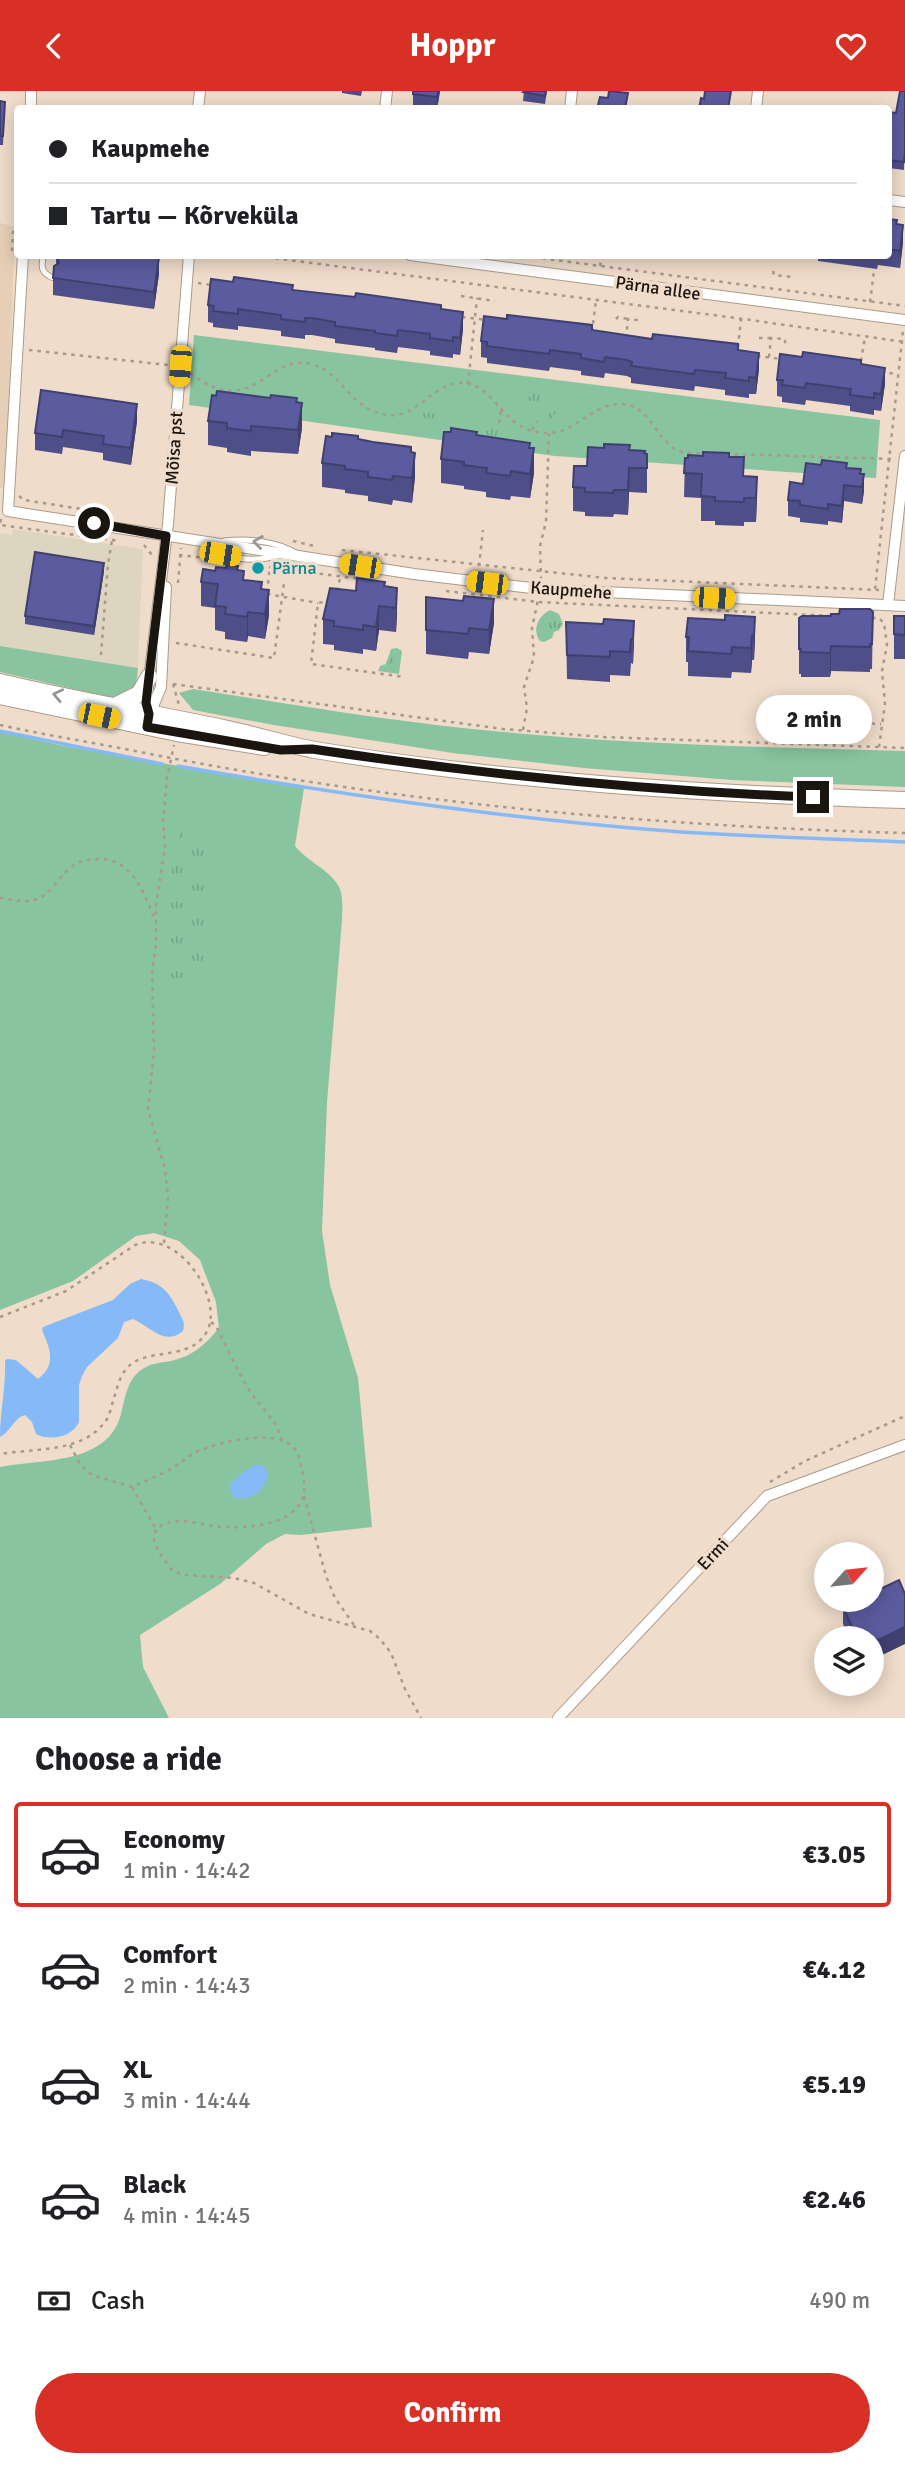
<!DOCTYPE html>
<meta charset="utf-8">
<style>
:root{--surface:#fff;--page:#f6f6f6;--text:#202124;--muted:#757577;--line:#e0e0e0;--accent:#d93025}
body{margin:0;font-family:Signika,sans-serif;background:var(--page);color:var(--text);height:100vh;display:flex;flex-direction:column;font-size:26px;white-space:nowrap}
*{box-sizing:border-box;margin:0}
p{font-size:23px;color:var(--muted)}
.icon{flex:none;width:38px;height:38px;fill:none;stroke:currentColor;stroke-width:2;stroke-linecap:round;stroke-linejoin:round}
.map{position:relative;height:1627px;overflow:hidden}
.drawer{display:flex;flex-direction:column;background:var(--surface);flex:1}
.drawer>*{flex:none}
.hud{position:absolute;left:14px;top:14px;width:878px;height:154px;border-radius:7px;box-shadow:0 4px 18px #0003;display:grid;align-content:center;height:154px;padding:0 35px;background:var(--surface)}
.needle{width:46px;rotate:63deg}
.controls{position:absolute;left:814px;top:1451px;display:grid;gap:14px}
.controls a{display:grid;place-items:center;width:70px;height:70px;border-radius:50%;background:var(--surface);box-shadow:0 4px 18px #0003;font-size:35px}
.end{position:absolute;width:32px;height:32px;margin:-16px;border:9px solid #1b150f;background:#fff;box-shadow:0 0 0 4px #fff}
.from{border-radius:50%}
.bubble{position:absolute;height:49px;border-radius:24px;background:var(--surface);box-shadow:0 4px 18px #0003;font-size:23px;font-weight:700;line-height:49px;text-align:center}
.car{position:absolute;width:21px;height:42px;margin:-21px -10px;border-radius:9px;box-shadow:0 0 5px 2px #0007;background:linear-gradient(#f5c518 24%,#345 0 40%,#f5c518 0 76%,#345 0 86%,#f5c518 0)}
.hud b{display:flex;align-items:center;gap:24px;height:66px;font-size:26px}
.hud b+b{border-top:2px solid var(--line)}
.hud i{width:18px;height:18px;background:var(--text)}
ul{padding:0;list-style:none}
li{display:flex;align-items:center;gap:21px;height:105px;margin:0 14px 10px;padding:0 21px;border:4px solid transparent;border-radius:7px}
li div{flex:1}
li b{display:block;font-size:26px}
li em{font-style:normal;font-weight:700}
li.selected{border-color:var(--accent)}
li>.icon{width:63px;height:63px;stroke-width:1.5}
h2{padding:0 35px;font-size:32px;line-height:84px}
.pay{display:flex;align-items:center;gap:18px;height:77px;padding:0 35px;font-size:26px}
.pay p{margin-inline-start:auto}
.primary-button{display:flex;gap:14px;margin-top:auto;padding:14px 35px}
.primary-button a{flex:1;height:80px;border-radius:42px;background:var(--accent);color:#fff;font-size:28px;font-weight:700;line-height:80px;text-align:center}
header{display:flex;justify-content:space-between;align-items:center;height:91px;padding:0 35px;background:var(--accent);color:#fff;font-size:32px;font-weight:700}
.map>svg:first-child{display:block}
</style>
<header><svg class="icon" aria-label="back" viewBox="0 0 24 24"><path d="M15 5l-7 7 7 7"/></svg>Hoppr<svg class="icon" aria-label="heart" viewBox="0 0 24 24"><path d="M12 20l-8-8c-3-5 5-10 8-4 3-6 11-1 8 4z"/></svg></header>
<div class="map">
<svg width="905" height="1627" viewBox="0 0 905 1627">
<defs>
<pattern id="park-tufts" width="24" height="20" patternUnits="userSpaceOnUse" patternTransform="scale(1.75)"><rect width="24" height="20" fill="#87c49f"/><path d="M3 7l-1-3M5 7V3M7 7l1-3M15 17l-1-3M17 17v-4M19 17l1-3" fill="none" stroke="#74a888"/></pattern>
</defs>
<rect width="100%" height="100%" fill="#efdcca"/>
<path fill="#ded5c0" d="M13 438 143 458 138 577 0 555V442L12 444Z"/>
<path fill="#e7cfb7" d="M0 132 15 136 6 397H0Z"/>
<g fill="#87c49f">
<path d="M194 244 880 329 876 387 555 365 189 314Z"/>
<path d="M0 555 138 577 136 596 125 605 113 607 0 581Z"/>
<path d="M193 598C296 614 399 632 503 641 636 654 771 656 905 660V696L732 689 584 677 453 662 274 634 193 619 179 602Z"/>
<path d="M0 640 59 654 304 697 295 755C307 770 328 778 338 794 344 804 342 818 342 829L327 1011 322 1140 330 1194 358 1287 372 1436 301 1444 285 1443 266 1453 220 1493 140 1544 143 1576 169 1627H0V1376C41 1368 108 1374 121 1323 125 1308 127 1289 141 1279 151 1272 159 1272 171 1270 193 1265 205 1254 219 1237L216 1211 200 1169 179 1150 154 1142 136 1145 73 1190 0 1219Z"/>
</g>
<g fill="url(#park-tufts)">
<path d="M544 297 556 303 558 310 584 313 587 316V322L585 324 556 321 551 330 543 332 533 328 528 316 516 315 515 307 531 306 534 301Z"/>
<circle cx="623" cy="329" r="10"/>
<path d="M419 320 442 323V343L412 339 414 322Z"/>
<path d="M480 330 509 334 507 352 478 348Z"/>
<path d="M550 519 559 523 563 533 559 539 554 541 552 547 544 551 540 550C532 539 538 525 550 519Z"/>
<path d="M397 557 402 560 399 583 378 580 380 575 386 573 391 558Z"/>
<path d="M180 739 214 745 210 857 202 864 210 872 208 886 183 908 162 884 165 856 164 817Z"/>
</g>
<g fill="#85b9f8">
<path d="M141 1188C162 1192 169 1201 178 1219 181 1227 186 1230 183 1240 164 1256 150 1235 133 1228L124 1231 118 1247 87 1276 82 1285 79 1294V1331C72 1347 49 1350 36 1343L32 1331 25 1324C14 1327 10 1341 0 1346 0 1320 6 1296 5 1270L7 1268 16 1269 38 1288C57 1274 50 1257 42 1239L43 1236 113 1209 130 1193Z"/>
<path d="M255 1374H262L268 1381C268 1398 248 1414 232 1405L229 1394 245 1380Z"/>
</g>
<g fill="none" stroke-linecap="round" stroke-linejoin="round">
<g stroke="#85b9f8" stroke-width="3.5">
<path d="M0 640 162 673"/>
<path d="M178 675C337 703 495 726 656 739 739 746 822 747 905 751"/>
</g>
<g stroke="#ac9b89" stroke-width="7">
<g id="service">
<path d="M44 164C40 176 42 183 54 187"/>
<path d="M224 450C248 447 275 450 296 462"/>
<path d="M208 453C226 469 253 471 277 465"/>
</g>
</g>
<g stroke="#ac9b89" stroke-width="12">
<g id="minor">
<path d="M31 18V0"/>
<path d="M198 18 200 0"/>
<path d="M385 18 387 0"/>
<path d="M570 18 572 0"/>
<path d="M756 18 758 0"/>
<path d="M889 109 905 111"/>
<path d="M23 164 8 420 414 483 540 498 905 515"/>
<path d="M410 164 905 229"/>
<path d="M888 514 905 365"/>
<path d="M149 623 146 612 168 433 189 164"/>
<path d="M149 625 161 596 166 496"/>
<path d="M558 1627 767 1405 905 1354"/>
</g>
</g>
<g stroke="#ac9b89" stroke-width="18">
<g id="secondary">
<path d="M0 591C75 609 152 622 228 638 257 644 287 654 315 659 510 691 708 703 905 709"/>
<path d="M0 605 177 642 264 656"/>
<path d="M115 615 139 603 149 586"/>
</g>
</g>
<g stroke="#a7998b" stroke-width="2.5" stroke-dasharray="3.5 5" stroke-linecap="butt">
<path d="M12 160 13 141 17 140 18 137"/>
<path d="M250 164 736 227 905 251"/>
<path d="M517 164 905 215"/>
<path d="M630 164 644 167"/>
<path d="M600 175 602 164"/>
<path d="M773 180 774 184 792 186 794 184"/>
<path d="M198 192 212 194"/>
<path d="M461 205 495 210"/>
<path d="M870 211 874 180"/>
<path d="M462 226 486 229"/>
<path d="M616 228 618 226 628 228"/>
<path d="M592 241 596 209"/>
<path d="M626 247 628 228 637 229 639 233"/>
<path d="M759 247H771"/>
<path d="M738 256 741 228"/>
<path d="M29 259 168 274"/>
<path d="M757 265 781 268"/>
<path d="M769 266 771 247 785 248V253"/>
<path d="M861 270 865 246"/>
<path d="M881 281 898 283"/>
<path d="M190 282C253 331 267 262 311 273 345 282 347 318 388 324 417 328 435 289 464 292 500 296 500 341 547 342 575 343 592 313 619 313 651 312 654 349 679 360 687 363 697 362 705 363"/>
<path d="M468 293 477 207"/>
<path d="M499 332 501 319"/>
<path d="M532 339 537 330"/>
<path d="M726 363 894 368"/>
<path d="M19 405 24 409 94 420"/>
<path d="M1 428 0 434 120 450"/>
<path d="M293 450 314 455"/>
<path d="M144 454 152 464"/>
<path d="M342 459 606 487 879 499"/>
<path d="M179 464 214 468"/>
<path d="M479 475 483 439"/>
<path d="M269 476 360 488"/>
<path d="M541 489 540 455 546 431 549 342"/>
<path d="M178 492 181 457"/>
<path d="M875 498 903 240"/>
<path d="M338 500 340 486"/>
<path d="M446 500 538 511 834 525"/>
<path d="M267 501 270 476"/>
<path d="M267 503 318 512"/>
<path d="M331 510 318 512 311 573 404 586"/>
<path d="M872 527H879L884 532 887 554 882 580 885 613 879 656"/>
<path d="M176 552 274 567 284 492"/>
<path d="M101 564 108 473 112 449"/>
<path d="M173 593 503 638 603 646 905 657"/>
<path d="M173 593 179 614"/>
<path d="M863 632 881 633"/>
<path d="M0 634C45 644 90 651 135 660 389 711 647 735 905 742"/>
<path d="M523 639 527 617 524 596 534 566 532 537 538 509"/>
<path d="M0 807C8 808 19 811 27 810 51 809 57 785 74 774 80 769 93 768 100 768 134 769 144 803 155 829"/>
<path d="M164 1152 168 1107 165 1078 148 1019 154 960 152 882 156 853V814L165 755 163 729 167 687 174 654"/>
<path d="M0 1226 66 1200 135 1154C179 1136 226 1211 206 1242 190 1268 157 1258 134 1271 121 1279 118 1294 114 1307 111 1315 110 1326 104 1332 81 1362 34 1357 0 1363"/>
<path d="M211 1231 216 1235C226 1254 235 1275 246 1294 257 1314 276 1326 282 1349"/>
<path d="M70 1354 81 1375 92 1384 132 1396C145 1390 158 1385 171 1378 180 1372 188 1365 198 1360 220 1351 279 1336 295 1358 299 1364 301 1373 302 1379 305 1394 307 1407 295 1419 278 1435 245 1437 223 1436 198 1435 178 1422 156 1438L154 1450 160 1463 171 1478 183 1484 234 1487 254 1492 309 1523 370 1540 380 1548 391 1562 405 1598 421 1627"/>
<path d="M770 1391 805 1370 905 1325"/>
<path d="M132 1396 156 1438"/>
<path d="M304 1405 326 1485 335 1507 354 1534"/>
</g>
<use href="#service" stroke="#fff" stroke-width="5"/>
<use href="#minor" stroke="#fff" stroke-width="10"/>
<use href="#secondary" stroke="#fff" stroke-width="16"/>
</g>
<g fill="#4e4e89">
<path d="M342 0H362L361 5 342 2Z"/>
<path d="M413 0H440L437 18 413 16Z"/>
<path d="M524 0H547L545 13 523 10Z"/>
<path d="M905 0 904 79 889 77V21L896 22Z"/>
<path d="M0 10 5 11 3 54H0Z"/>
<path d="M889 128 897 133 903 151 900 177 878 174 877 178 818 170V166L808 164H889Z"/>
<path d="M56 164 159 183 154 218 53 204V187L56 174Z"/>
<path d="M293 199 441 218 463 238 460 264 453 263V267L430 264V260L398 256 397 262 375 259V257L335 252V248L312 244H305V248L281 245V240L238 235V239L213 236V232L208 231V214Z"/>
<path d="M592 239 652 248 738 259 759 278 756 303H749V307L725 304V299L695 295 694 300 631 292V287L627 285 605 282 604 287 581 284V280L550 276 549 280 487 272V267L481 266V250Z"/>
<path d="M861 273 885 293 881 320 874 319V324L850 320V315L806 309 805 314 782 311V306L777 305V289Z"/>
<path d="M297 311 302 337 298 363 251 360V365L227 361V357L208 354V330Z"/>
<path d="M137 330 131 374 103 369V362L63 356 62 363 35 359V342Z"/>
<path d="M477 344 530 357 534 382 530 407 511 405 510 409 486 406V401L464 398V395L441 392V368Z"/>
<path d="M358 348 411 361 415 386 412 412 393 409 392 414 368 410V405L345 402V399L322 396V372Z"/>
<path d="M630 359 647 363V402L629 401 628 424 614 423 613 426 585 425V421L573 420V396L587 375Z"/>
<path d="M729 366 744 385 757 386 756 431H744V435L715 434V430H701V407L684 406 685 367Z"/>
<path d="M847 377 861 383 864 400 862 413 844 410 842 432 828 430V434L800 431V427L788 425V409L803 393Z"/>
<path d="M238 479 244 489 262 498 269 524 265 548 248 545 247 551 225 548V541L215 539V517L201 515V491L215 480Z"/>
<path d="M104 480 94 544 25 533V525Z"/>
<path d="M385 496 397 497V522L396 541 379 539 376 560 363 558V563L334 559V554L323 553V528L356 500Z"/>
<path d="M426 506 494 532 489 563 469 561 468 568 426 563Z"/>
<path d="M873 521 872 578H870V581L831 580 830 586H801V583H799V527Z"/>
<rect x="894" y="525" width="11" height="43"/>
<path d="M755 526 754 569H752L751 582 732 581 731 587 688 585V571H686V546L725 529Z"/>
<path d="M634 530 633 573 631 572 630 585 610 584V591L567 588 566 531 603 533Z"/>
<path d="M843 1516 872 1547H849L843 1533Z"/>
</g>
<g fill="#40406f">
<path d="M438 0H440L437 18V6Z"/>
<path d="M903 134V151L900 177V160Z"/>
<path d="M159 166V183L154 218V201Z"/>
<path d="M463 221V238L460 264V247Z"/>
<path d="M759 262V278L756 303V287Z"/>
<path d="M885 277V293L881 320V303Z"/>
<path d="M302 312V337L298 363V339Z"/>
<path d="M137 313V330L131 374V357Z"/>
<path d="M534 357V382L530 407V383Z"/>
<path d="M415 362V386L412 412V387Z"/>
<path d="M629 377V401L628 424V399Z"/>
<path d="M864 383V400L862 413V396Z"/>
<path d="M757 386V410L756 431V407Z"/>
<path d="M844 394V410L842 432V415Z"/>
<path d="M104 472V480L94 544V535Z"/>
<path d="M397 497V522L396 541V517Z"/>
<path d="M269 499V524L265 548V523Z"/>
<path d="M494 508V532L489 563V539Z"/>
<path d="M379 515V539L376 560V536Z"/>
<path d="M248 521V545L247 551V526Z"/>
<path d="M755 526V551L754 569V545Z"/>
<path d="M634 530V554L633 573V548Z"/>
<path d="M752 545V569L751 582V557Z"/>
<path d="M831 555V580L830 586V562Z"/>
<path d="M905 1536V1553L872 1569V1552Z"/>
</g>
<g fill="#5b5b9f" stroke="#40406f" stroke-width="2">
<path d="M413 0H438L437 6 413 3Z"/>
<path d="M524 0H546L545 5 523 1Z"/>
<path d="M609 0 628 2 625 18H597L600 6 608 7Z"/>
<path d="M705 0H731L728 18H699L701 7 704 8Z"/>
<path d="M900 0H905V62L904 71 889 69V21L896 22Z"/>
<path d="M0 10 5 11 3 45H0Z"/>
<path d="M889 128 897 129 896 133 903 134 900 160 889 158Z"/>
<path d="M56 164H144L159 166 154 201 53 187 54 175 59 172Z"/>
<path d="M234 186 293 194 292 199 355 206 356 202 441 214V218L463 221 460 247 453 246V250L430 247V243L398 239 397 245 375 242V240L335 235V231L312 227H305V231L281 228V224L238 218V223L213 220 214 215 208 214 211 188 233 191Z"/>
<path d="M507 224 592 234V239L652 248 653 243 738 253V259L759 262 756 287 749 286V290L725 287 726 282 695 279 694 283 631 275 632 271 627 269 605 266 604 271 581 267V263L550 259 549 263 487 255V251L481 250 484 225 507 228Z"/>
<path d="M803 261 861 269V273L885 277 881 303 874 302V307L850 304 851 298 806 292 805 297 782 294 783 289H777L780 263 802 266Z"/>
<path d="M41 299 137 313 131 357 103 353 104 345 63 339 62 346 35 342Z"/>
<path d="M217 300 255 305 270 307 271 304 297 307 296 311 302 312 298 339 251 335V340L227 337V332L208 330 212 304 216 305Z"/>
<path d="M451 337 477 341 476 344 530 352 529 357H534L530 383 511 380 510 385 486 382 487 377 464 374V371L441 368 444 341H451Z"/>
<path d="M332 342 358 345V348L373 351 411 356V361L415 362 412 387 393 385 392 389 368 386V381L345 378V375L322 372 326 345 332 346Z"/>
<path d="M604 353 630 354 629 359 645 360 644 362 647 363V377H629L628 399H614L613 402 585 401V397L573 396 574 375H587L588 356 604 357Z"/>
<path d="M703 361 729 362V366H744L743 385 757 386 756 407H744V411L715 410V406L701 405 702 383 684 382 685 367H688V364L703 365Z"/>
<path d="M822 369 847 372 846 377 861 378 860 383H864L862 396 844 394 842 415 828 413V418L800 414V410L788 409 790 391 803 393 806 372 821 374Z"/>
<path d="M35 461 104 472 94 535 25 525Z"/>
<path d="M227 473 238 475 237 479 244 480 243 489 262 491 261 498 269 499 265 523 248 521 247 526 225 523 226 516 215 515 218 493 201 491 203 478 215 480 216 476 226 477Z"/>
<path d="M357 487 385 491 384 495 397 497 396 517 379 515 376 536 363 534V539L334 535V530L323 528 330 497 356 500Z"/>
<path d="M464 505 494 508 489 539 469 537 468 543 426 539V506L463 510Z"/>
<path d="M840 518H870L873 521 872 553H870V556L831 555 830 562 801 561V558H799V527L802 525H831V523H839Z"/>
<path d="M725 524 755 526 754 545H752L751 557 732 556 731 563 688 560 689 546H686L688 527 725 529Z"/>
<path d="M894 525H905V544L894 543Z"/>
<path d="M604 528 634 530 633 548H631L630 561 610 560V566L567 564 566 531 603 533Z"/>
<path d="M899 1489 905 1503V1536L872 1552V1547H857L843 1516 859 1508H872V1502Z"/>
</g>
<defs><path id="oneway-chevron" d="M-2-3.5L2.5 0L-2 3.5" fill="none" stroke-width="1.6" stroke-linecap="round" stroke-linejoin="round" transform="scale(1.75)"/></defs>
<g stroke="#989693">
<use href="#oneway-chevron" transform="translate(258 451) rotate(-172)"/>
<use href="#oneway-chevron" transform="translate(58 604) rotate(-168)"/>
</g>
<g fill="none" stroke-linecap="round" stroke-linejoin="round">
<path stroke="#1b150f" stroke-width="9" d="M94 432 166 445 149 586 146 612 149 623 147 636 281 659 312 658C478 683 645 700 813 706"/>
</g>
<circle fill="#0f9aa8" stroke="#efdcca" stroke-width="2.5" cx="258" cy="477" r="7"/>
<g text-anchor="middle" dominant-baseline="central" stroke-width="7" stroke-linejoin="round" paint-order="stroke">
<g font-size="18" fill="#1b150f" stroke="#efdcca">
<text transform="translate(658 197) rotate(8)">Pärna allee</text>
<text transform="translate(174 357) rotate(-86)">Mõisa pst</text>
<text transform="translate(571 499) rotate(4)">Kaupmehe</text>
<text transform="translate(713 1463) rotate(-47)">Ermi</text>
</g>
<g font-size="18" fill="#0d838f" stroke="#efdcca" text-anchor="start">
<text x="272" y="477">Pärna</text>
</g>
</g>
</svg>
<div class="controls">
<a><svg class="needle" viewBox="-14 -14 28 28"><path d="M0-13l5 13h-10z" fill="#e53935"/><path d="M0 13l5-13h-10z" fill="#757577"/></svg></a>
<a><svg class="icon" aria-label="layers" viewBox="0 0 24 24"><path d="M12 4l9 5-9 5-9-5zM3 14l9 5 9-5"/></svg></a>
</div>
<i class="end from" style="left:94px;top:432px"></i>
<i class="end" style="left:813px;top:706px"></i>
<div class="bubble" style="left:756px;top:604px;width:116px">2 min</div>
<i class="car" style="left:180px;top:275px;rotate:184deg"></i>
<i class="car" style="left:220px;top:463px;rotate:99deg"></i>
<i class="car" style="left:360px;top:475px;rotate:279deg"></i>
<i class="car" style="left:487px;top:492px;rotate:277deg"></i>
<i class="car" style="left:714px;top:507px;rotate:93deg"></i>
<i class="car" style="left:99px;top:625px;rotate:102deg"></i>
<div class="hud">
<b><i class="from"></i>Kaupmehe</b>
<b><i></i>Tartu — Kõrveküla</b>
</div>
</div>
<section class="drawer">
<h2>Choose a ride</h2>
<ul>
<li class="selected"><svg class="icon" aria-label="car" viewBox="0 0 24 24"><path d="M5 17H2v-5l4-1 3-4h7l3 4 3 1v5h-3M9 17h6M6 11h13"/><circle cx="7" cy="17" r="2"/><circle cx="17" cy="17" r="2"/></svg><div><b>Economy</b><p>1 min · 14:42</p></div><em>€3.05</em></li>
<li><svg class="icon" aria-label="car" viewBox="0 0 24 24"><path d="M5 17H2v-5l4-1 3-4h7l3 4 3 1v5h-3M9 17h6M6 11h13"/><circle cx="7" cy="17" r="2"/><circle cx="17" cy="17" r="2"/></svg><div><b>Comfort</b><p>2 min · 14:43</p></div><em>€4.12</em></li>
<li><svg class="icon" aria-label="car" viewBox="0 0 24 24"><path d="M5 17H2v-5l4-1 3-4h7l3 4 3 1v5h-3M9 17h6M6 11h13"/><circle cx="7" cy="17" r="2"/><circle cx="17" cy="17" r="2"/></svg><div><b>XL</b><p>3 min · 14:44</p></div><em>€5.19</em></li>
<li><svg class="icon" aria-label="car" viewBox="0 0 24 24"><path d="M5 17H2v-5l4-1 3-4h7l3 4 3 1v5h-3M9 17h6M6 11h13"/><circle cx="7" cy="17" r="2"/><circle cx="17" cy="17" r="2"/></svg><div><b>Black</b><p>4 min · 14:45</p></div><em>€2.46</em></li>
</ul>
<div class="pay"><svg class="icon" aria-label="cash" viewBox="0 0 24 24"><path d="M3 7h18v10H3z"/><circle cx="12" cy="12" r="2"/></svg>Cash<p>490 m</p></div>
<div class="primary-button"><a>Confirm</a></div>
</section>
